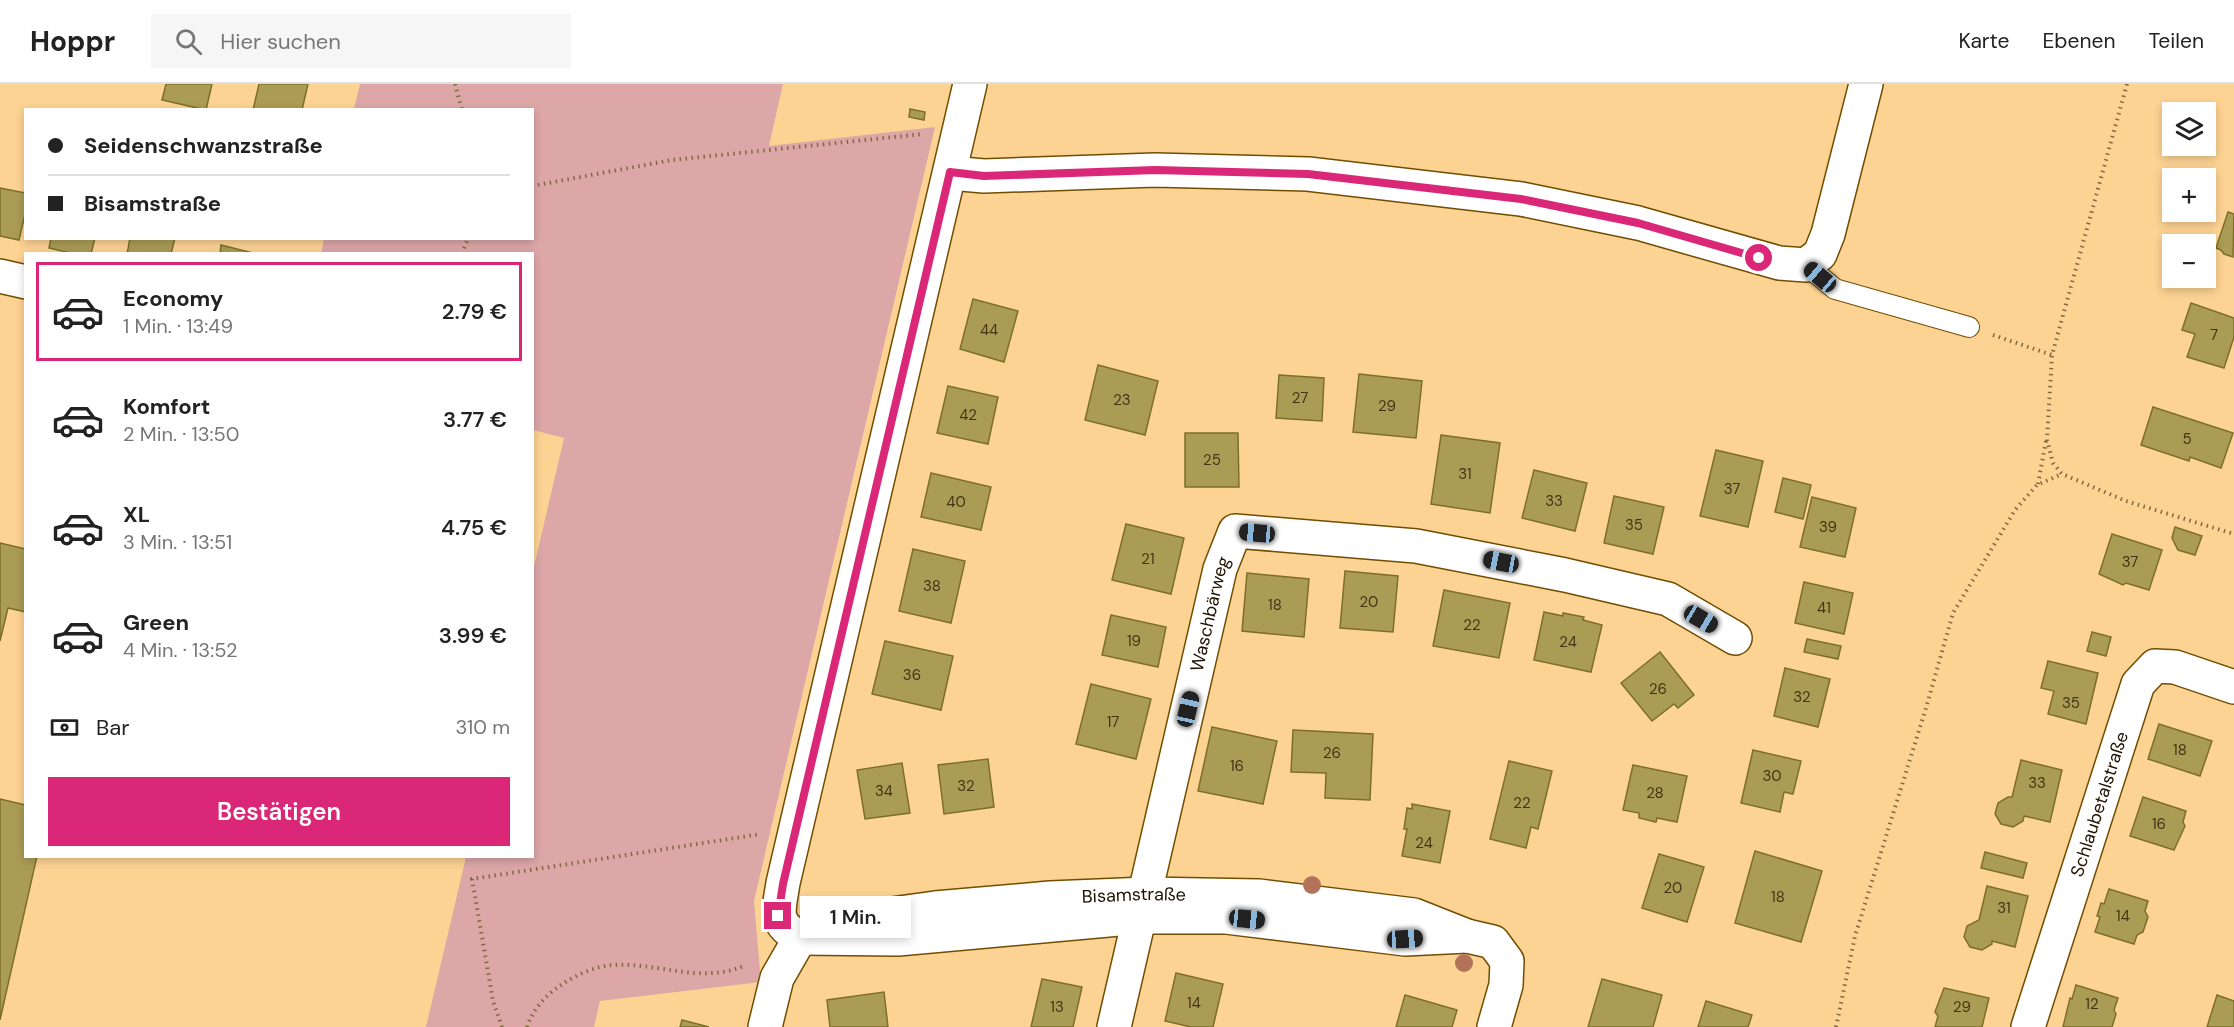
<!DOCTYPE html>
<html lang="de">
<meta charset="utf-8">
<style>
:root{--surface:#fff;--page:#f6f6f6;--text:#222;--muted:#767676;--line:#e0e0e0;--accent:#db2777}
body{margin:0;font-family:"DM Sans",sans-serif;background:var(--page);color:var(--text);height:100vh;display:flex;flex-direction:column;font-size:22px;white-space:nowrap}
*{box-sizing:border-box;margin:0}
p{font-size:20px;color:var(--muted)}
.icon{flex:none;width:33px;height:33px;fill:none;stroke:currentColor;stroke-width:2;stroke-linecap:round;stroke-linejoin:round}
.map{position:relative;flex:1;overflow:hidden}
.panel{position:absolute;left:24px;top:168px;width:510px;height:606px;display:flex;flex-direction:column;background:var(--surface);border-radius:0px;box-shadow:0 3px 9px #0003}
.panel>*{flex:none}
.hud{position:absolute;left:24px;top:24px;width:510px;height:132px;border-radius:0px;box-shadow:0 3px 9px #0003;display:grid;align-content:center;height:132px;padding:0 24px;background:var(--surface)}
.buttons{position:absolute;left:2162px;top:18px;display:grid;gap:12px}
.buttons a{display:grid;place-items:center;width:54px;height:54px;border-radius:0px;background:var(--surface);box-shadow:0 3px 9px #0003;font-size:30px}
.end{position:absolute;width:27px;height:27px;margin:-14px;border:8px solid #db2777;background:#fff;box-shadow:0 0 0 3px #fff}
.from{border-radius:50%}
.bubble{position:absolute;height:42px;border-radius:0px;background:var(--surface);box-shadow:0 3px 9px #0003;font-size:20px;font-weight:600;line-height:42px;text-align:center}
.car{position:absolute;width:18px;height:36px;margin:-18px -9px;border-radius:8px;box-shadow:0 0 4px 2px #0007;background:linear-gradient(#222 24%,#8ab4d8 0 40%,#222 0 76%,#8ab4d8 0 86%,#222 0)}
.hud b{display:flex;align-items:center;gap:21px;height:57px;font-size:22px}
.hud b+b{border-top:2px solid var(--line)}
.hud i{width:15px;height:15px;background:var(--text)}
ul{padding:10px 0 0;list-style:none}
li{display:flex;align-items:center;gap:18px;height:99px;margin:0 12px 9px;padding:0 12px;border:3px solid transparent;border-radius:0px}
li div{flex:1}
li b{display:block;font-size:22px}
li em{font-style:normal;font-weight:600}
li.active{border-color:var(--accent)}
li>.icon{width:54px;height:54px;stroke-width:1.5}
.pay{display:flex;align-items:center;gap:15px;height:66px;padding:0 24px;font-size:22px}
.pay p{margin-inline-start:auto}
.primary-button{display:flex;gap:12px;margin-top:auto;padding:12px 24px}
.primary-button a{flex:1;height:69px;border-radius:0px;background:var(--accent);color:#fff;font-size:24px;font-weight:600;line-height:69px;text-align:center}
header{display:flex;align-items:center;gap:36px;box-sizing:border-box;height:84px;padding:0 30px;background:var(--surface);border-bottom:2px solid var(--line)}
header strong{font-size:28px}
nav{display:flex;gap:33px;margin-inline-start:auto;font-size:21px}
.search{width:420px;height:54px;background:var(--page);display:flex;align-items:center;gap:15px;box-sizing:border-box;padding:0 21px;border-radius:0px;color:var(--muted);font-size:22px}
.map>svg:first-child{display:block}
</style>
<header>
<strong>Hoppr</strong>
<div class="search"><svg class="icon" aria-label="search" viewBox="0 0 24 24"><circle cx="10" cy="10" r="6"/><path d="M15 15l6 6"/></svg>Hier suchen</div>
<nav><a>Karte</a><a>Ebenen</a><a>Teilen</a></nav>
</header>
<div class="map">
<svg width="2234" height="943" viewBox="0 0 2234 943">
<rect width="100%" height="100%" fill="#fdd393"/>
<path fill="#dda7a8" d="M360 0H783L769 62 935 43 754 817 761 898 600 917 594 943H426L466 773 532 772 533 487 564 354 533 346 532 170H321L324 155 532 154V26L354 25Z"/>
<g fill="#ab9c55" stroke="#7d6f26" stroke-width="1.5">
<path d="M166 0H212L206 26 162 16Z"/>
<path d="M259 0H308L302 26H253Z"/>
<path d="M910 25 925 28 924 36 909 33Z"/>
<path d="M0 104 26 109V126L19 156 0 152Z"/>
<path d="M2228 128 2234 130 2233 173 2224 170 2221 166 2216 164Z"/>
<path d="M51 154H95L91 170H74L49 164Z"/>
<path d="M130 154H175L171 170H127Z"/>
<path d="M221 161 257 170H220Z"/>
<path d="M973 215 1018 227 1004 278 960 265Z"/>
<path d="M2191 219 2234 234V253L2224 284 2187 273 2195 250 2182 246Z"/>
<path d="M1098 281 1158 297 1145 351 1085 336Z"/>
<path d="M1359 290 1422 297 1416 354 1353 348Z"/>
<path d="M1279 291 1324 294 1322 337 1276 334Z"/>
<path d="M948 302 998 313 988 360 937 349Z"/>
<path d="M2153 323 2233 349 2221 384 2190 373 2189 377 2141 361Z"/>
<path d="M1185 349H1238L1239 403H1185Z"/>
<path d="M1441 351 1500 359 1490 429 1431 420Z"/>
<path d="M1716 366 1763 377 1748 443 1700 432Z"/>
<path d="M1534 386 1587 399 1575 447 1522 434Z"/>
<path d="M931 389 991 403 981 446 921 433Z"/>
<path d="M1783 394 1811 401 1803 435 1775 428Z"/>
<path d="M1614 412 1664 423 1653 470 1604 459Z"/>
<path d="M1812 413 1856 424 1845 473 1800 463Z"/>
<path d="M1126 440 1184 454 1171 510 1112 496Z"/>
<path d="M2175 443 2202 452 2195 471 2178 466 2172 454Z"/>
<path d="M2112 450 2162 466 2149 506 2126 499 2123 501 2099 490Z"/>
<path d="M0 459 26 465V528L8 524 0 557Z"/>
<path d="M913 465 965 477 951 539 899 527Z"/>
<path d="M1345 487 1398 492 1393 548 1340 544Z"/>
<path d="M1247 489 1309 495 1304 553 1242 547Z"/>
<path d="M1804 498 1853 509 1844 550 1795 539Z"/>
<path d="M1444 506 1510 519 1499 574 1433 562Z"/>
<path d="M1544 528 1563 532V529L1584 533 1583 536 1602 541 1591 588 1534 576Z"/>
<path d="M1111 531 1166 543 1158 583 1102 571Z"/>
<path d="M2092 548 2111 553 2106 572 2087 567Z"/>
<path d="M1807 555 1841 562 1838 575 1804 568Z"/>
<path d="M885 557 953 572 941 626 872 610Z"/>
<path d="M1660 568 1694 611 1678 624 1674 620 1652 637 1621 599Z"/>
<path d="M2048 577 2098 589 2086 640 2048 630 2054 607 2041 604Z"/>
<path d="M1785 584 1830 595 1818 643 1774 632Z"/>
<path d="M1091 600 1151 615 1136 675 1076 660Z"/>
<path d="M2159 640 2212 657 2200 692 2148 675Z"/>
<path d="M1212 643 1277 657 1263 720 1198 707Z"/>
<path d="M1293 646 1373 650 1370 716 1325 714 1326 689 1291 688Z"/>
<path d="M1753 666 1801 677 1793 710 1784 708 1780 728 1741 719Z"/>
<path d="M988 675 994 723 944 730 938 681Z"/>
<path d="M2021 676 2062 686 2050 738 2024 732 2023 737 2013 743 2001 740 1995 730 1998 719 2008 713H2012Z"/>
<path d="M1509 677 1552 687 1538 745 1531 743 1526 764 1490 755Z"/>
<path d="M902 679 910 729 865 735 857 686Z"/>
<path d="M1633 681 1687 692 1677 738 1657 734 1656 738 1639 734V729L1623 726Z"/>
<path d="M2143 713 2186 727 2183 738 2185 742 2174 766 2130 752Z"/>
<path d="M0 715 26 721V772H37L0 936Z"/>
<path d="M1412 720 1450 727 1440 779 1402 772 1407 745H1404L1407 724 1412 725Z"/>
<path d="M1755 767 1822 787 1801 858 1735 839Z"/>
<path d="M1985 768 2027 779 2023 794 1981 784Z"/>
<path d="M1659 770 1704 783 1687 838 1642 824Z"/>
<path d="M1987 802 2028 812 2015 863 1992 857V860L1982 866 1970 863 1964 853 1967 842 1979 836Z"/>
<path d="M2109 805 2148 817 2145 827 2148 833 2143 848 2137 851 2134 860 2095 848 2100 833 2097 832 2101 819 2104 820Z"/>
<path d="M1176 889 1223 900 1213 943H1191L1165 937Z"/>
<path d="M1042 895 1082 903 1073 943H1031Z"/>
<path d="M1602 895 1662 911 1653 943H1588Z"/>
<path d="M2076 901 2118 914 2114 926 2116 930 2112 943H2063L2070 914 2072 915Z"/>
<path d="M1944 904 1989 914 1982 943H1935L1938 932 1935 928Z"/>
<path d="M884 908 888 943H830L827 916Z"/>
<path d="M1405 911 1457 926 1452 943H1396Z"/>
<path d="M2217 911 2234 917V943H2207Z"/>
<path d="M1706 917 1752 931 1748 943H1698Z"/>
<path d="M682 936 709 943H680Z"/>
</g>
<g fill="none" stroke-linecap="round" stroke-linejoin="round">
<g stroke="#714d00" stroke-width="22">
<path id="lane" d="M1806 181 1835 205 1969 243"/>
</g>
<g stroke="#714d00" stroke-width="36">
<g id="street">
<path d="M970 0 783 799C779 827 772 838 800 854L898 855 1141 833H1226L1405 855 1467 852"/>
<path d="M950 89 984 92 1155 86 1308 90 1521 115 1638 139 1779 179 1806 181 1820 170 1828 150 1866 0"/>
<path d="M0 192 26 198"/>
<path id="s1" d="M842 841 870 833 935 824 1050 814 1146 810 1259 812 1414 831 1467 852 1493 858 1507 877 1506 901 1494 943"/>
<path d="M765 943 777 894 800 854"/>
<path id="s2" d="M1114 943 1220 485 1235 447 1416 462 1565 491 1668 515 1735 554"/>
<path id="s3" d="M2028 943 2138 600 2155 582 2175 583 2234 603"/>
</g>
</g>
<g stroke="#846842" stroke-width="4" stroke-dasharray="1.5 4.5" stroke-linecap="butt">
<path d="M455 0 462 26"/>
<path d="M2127 0 2052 271 2047 356 2053 379 2062 390 2126 417 2234 450"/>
<path d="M532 102 672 76 923 50"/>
<path d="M462 170 468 154"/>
<path d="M1993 251 2052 271"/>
<path d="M2038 400 2046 357"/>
<path d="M502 943 493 917 472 795 761 750"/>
<path d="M527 943C532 926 547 910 561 901 576 891 595 882 613 881 658 878 702 901 746 881"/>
<path d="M1836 943 1855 852 1926 624 1953 529 2015 426 2037 401 2062 390"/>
</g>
<use href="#lane" stroke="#fff" stroke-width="20"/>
<use href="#street" stroke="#fff" stroke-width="33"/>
</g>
<g fill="#b3735b">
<circle cx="1312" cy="801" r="9"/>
<circle cx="1464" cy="879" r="9"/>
</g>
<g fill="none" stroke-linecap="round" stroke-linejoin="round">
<path stroke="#db2777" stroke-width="8" d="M778 832 783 800 950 88 984 92 1155 86 1308 90 1521 115 1638 139 1759 174"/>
</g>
<g text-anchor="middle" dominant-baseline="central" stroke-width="4.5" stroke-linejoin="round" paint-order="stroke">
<g font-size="15" fill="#433415">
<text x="989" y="246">44</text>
<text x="2214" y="251">7</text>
<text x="1300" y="314">27</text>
<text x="1122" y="316">23</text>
<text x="1387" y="322">29</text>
<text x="968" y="331">42</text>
<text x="2187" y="355">5</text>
<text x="1212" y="376">25</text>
<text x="1465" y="390">31</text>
<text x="1732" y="405">37</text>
<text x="1554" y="417">33</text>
<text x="956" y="418">40</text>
<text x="1634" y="441">35</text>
<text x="1828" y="443">39</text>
<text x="1148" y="475">21</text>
<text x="2130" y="478">37</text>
<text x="932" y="502">38</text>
<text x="1369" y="518">20</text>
<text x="1275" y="521">18</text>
<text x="1824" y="524">41</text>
<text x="1472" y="541">22</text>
<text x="1134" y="557">19</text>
<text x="1568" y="558">24</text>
<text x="912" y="591">36</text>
<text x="1658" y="605">26</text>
<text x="1802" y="613">32</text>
<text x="2071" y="619">35</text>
<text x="1113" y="638">17</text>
<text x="2180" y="666">18</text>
<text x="1332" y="669">26</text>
<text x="1237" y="682">16</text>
<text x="1772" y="692">30</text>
<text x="2037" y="699">33</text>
<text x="966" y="702">32</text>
<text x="884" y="707">34</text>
<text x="1655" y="709">28</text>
<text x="1522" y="719">22</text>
<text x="2159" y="740">16</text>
<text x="1424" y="759">24</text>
<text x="1673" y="804">20</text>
<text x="1778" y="813">18</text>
<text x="2004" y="824">31</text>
<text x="2123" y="832">14</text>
<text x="1194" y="919">14</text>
<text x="2092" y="920">12</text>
<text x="1057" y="923">13</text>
<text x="1962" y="923">29</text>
</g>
<g font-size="18" fill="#201100" stroke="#fffbf5">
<text stroke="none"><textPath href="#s2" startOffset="424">Waschbärweg</textPath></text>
<text stroke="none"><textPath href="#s3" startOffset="234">Schlaubetalstraße</textPath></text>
<text stroke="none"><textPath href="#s1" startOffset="294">Bisamstraße</textPath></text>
</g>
</g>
</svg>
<div class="buttons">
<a><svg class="icon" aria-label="layers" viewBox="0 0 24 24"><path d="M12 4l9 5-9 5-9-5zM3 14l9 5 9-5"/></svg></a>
<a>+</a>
<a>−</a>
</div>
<i class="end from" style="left:1759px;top:174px"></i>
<i class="end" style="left:778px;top:832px"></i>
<div class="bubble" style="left:800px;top:812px;width:111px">1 Min.</div>
<i class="car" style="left:1820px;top:193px;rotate:310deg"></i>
<i class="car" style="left:1257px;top:449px;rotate:275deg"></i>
<i class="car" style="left:1501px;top:478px;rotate:281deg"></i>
<i class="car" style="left:1701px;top:535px;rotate:120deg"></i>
<i class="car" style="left:1188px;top:625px;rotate:13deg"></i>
<i class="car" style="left:1247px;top:835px;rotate:96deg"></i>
<i class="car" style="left:1405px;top:855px;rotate:87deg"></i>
<div class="hud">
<b><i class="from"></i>Seidenschwanzstraße</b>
<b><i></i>Bisamstraße</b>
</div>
<section class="panel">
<ul>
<li class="active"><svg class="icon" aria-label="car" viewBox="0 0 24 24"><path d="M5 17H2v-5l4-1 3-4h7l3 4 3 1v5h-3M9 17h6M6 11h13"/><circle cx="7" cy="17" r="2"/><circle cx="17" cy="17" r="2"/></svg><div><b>Economy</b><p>1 Min. · 13:49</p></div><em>2.79 €</em></li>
<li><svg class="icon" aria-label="car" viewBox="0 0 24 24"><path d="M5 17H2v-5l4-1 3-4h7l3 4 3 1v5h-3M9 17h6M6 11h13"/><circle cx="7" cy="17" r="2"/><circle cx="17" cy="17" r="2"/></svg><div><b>Komfort</b><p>2 Min. · 13:50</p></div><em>3.77 €</em></li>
<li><svg class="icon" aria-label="car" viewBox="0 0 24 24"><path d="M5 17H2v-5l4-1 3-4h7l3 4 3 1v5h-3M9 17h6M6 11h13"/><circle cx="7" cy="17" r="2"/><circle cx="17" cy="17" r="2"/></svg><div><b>XL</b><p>3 Min. · 13:51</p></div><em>4.75 €</em></li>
<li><svg class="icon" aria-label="car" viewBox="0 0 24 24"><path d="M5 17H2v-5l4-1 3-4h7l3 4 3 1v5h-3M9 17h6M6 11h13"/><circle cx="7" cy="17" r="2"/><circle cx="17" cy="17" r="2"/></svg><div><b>Green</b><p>4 Min. · 13:52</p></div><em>3.99 €</em></li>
</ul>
<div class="pay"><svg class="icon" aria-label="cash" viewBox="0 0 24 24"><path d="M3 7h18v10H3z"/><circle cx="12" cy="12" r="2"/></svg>Bar<p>310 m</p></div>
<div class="primary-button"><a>Bestätigen</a></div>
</section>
</div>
